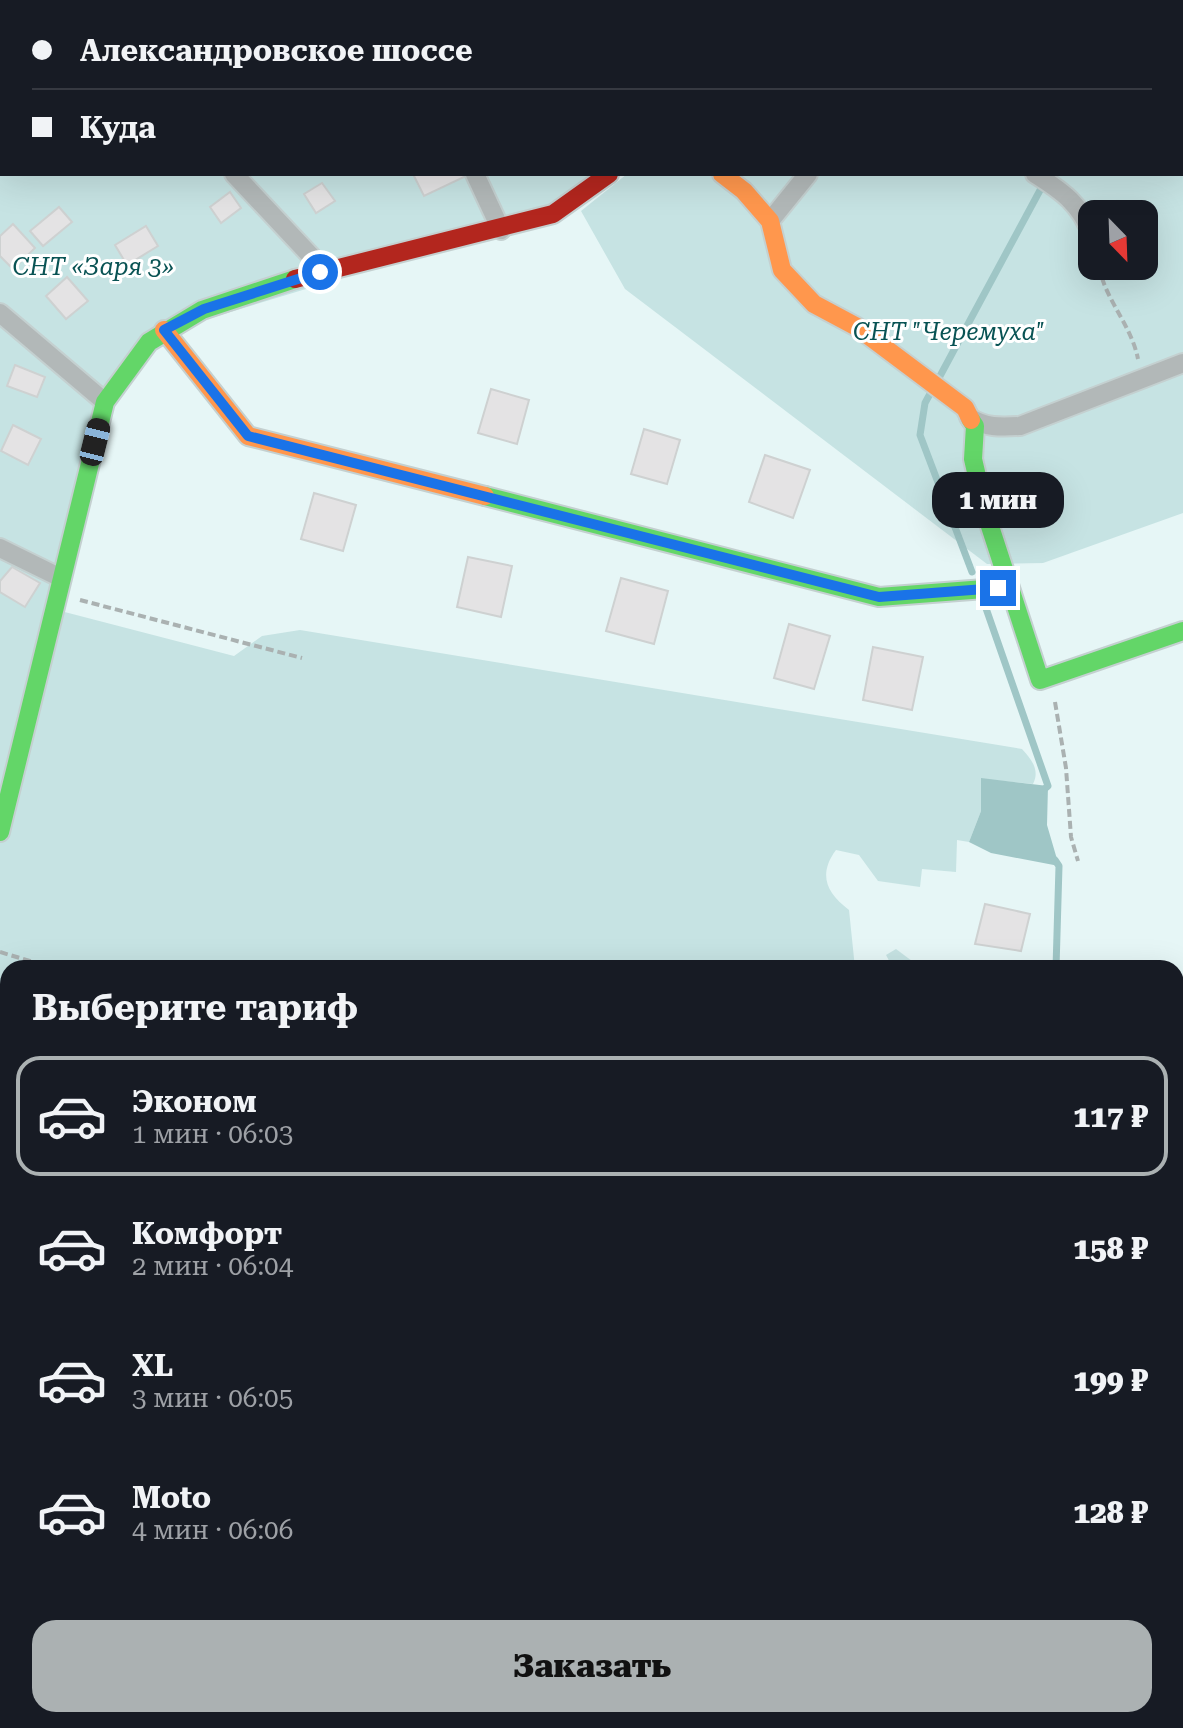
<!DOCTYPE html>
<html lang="ru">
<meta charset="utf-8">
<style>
:root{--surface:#171b24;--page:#242831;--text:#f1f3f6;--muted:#9ea1a6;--line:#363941;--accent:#abb1b2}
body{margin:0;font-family:"Roboto Serif",serif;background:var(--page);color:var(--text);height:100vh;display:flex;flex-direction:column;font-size:30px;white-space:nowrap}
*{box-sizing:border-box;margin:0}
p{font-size:26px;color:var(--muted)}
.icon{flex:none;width:44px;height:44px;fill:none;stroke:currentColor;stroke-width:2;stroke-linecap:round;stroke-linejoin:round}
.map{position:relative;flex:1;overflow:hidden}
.sheet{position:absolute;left:0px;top:960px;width:1184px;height:768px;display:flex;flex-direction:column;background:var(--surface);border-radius:24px 24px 0 0;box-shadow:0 8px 32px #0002}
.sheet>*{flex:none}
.hud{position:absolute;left:0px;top:0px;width:1184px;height:176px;box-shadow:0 8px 32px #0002;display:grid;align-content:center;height:176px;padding:0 32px;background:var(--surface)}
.needle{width:52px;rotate:157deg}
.fabs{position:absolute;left:1078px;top:200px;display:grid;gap:16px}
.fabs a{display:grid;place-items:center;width:80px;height:80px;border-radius:16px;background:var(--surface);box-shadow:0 8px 32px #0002;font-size:40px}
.end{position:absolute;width:36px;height:36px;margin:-18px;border:10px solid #1a73e8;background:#fff;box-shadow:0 0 0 4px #fff}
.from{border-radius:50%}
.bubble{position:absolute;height:56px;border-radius:24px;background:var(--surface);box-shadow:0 8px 32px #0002;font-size:26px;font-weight:800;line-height:56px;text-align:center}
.car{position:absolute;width:24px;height:48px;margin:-24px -12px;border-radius:10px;box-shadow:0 0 6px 2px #0007;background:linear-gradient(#222 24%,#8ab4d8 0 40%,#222 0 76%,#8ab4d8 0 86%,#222 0)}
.hud b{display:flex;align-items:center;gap:28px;height:76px;font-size:30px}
.hud b+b{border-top:2px solid var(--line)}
.hud i{width:20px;height:20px;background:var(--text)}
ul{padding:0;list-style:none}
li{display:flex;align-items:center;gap:24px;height:120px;margin:0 16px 12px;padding:0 16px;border:4px solid transparent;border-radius:24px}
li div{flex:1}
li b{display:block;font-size:30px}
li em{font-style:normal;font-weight:800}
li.on{border-color:var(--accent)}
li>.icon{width:72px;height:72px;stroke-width:1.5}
h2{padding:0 32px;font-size:36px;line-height:96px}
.button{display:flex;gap:16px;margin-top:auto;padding:16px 32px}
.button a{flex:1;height:92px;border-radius:24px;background:var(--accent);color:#111;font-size:32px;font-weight:800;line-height:92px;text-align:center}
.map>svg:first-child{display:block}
</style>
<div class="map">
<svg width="1183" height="1728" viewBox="0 0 1183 1728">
<rect width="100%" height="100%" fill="#e6f6f6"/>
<g fill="#c6e3e3" fill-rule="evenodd">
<path d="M0 0H748L2 2V174H609L553 214 161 333 103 407 57 610 234 656 262 636 300 630 1022 749C1032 760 1040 770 1033 784L981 779V811L969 842 957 840 956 872 922 869 920 887 878 881 859 855 836 850C818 874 826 893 849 910L855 968H8V1390L0 1388Z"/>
<path d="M762 0H1183V513L1043 563 987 564 625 289 581 211 627 174H1182V2ZM1092 214H1144V266H1092Z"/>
<path d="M896 949 916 964V968H893L886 955Z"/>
<path d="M0 1490 8 1493V1535H0Z"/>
<path d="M1183 1557V1728H0V1589L8 1593V1720H1176V1562Z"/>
</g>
<path fill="#9fc6c6" d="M981 778 1048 786 1047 825 1059 866 991 853 969 842 981 811Z"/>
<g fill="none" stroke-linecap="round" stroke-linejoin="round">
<g stroke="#9fc6c6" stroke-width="7">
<path d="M1139 2 1140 0"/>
<path d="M940 376 1045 181"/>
<path d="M931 392 925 403 920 435 972 572"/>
<path d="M981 594 1048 786 1042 791"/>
<path d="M1055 860 1059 866 1056 968"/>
<path d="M1033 1728V1720"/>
</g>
</g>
<g fill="#e4e3e4" stroke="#ced1d1" stroke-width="2">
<path d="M413 174H463L464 177 424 196Z"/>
<path d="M322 183 335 201 316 213 304 194Z"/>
<path d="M230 192 241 208 221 223 210 207Z"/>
<path d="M59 207 72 222 43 246 30 231Z"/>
<path d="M13 224 35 248 13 269 0 256V236Z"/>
<path d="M146 226 158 246 127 265 115 245Z"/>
<path d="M67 277 88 301 66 319 46 296Z"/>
<path d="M15 365 45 377 37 397 7 386Z"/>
<path d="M491 389 529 400 517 444 478 433Z"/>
<path d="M13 425 41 439 28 465 1 451Z"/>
<path d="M644 429 680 440 667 484 631 474Z"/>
<path d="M765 455 810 470 793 518 749 502Z"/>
<path d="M314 493 356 505 343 551 301 539Z"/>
<path d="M468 557 512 566 501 617 457 607Z"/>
<path d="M12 567 40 583 25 607 0 592V581Z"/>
<path d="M621 578 668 591 654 644 606 631Z"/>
<path d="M789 624 830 636 814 689 774 678Z"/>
<path d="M873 647 923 657 912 710 863 700Z"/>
<path d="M985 904 1030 914 1021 951 975 944Z"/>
</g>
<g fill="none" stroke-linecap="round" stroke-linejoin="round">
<g stroke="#c4d0d0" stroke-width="22">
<g id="street">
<path d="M47 0 49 2"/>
<path d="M500 0 503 2"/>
<path d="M947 2 948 0"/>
<path d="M234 174 324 270"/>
<path d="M475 174 501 230"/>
<path d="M1035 174C1062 191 1082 205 1092 236"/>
<path d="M770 221 808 174"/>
<path d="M0 313 105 402"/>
<path d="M969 417C985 428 1001 427 1020 426L1183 363"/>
<path d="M0 548 61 578"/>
</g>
</g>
<g stroke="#c4d0d0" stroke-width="22">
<g id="fast">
<path d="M971 420 975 426 973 459 985 511 1040 680 1183 631"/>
<path d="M485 496 879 597 998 588"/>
<path d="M0 832 105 402 149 342 202 310 295 279"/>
</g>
</g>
<g stroke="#c4d0d0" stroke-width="22">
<g id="slow">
<path d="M746 2 747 0"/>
<path d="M722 174 744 191 770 221 782 270 814 304 857 327 965 408 971 420"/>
<path d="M164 330 248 436 485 496"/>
</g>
</g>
<g stroke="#c4d0d0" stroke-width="22">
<path id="jam" d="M295 279 553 214 609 174"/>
</g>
<g stroke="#aab1b1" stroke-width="4" stroke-dasharray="8 4" stroke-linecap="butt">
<path d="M1099 266C1105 300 1131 324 1138 359"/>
<path d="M80 600 302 658"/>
<path d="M1055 702 1066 768 1071 837 1078 861"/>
<path d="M0 952 53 968"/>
<path d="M1176 1514 1183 1515"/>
<path d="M1176 1526 1183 1522"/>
<path d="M0 1581 8 1580"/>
<path d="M602 1728 606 1720"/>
<path d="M1047 1728V1720"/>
</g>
<use href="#street" stroke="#b2b8b8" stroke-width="18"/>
<use href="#fast" stroke="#63d668" stroke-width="18"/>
<use href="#slow" stroke="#ff974d" stroke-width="18"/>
<use href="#jam" stroke="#b3261e" stroke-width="18"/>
</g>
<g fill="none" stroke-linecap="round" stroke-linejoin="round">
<path stroke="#1a73e8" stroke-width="10" d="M320 272 204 309 164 330 248 436 879 597 998 588"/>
</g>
<g text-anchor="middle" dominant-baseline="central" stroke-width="6" stroke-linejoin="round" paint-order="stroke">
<g font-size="24" font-style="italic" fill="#095354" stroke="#fff">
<text x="93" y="267">СНТ «Заря 3»</text>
<text x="949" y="332">СНТ "Черемуха"</text>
</g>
</g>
</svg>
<div class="fabs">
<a><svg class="needle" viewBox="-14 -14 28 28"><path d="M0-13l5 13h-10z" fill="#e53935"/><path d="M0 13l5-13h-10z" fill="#9ea1a6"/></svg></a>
</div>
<i class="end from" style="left:320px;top:272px"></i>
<i class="end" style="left:998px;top:588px"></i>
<div class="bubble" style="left:932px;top:472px;width:132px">1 мин</div>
<i class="car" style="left:95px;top:442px;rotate:14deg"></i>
<div class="hud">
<b><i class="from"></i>Александровское шоссе</b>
<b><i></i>Куда</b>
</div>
<section class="sheet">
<h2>Выберите тариф</h2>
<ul>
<li class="on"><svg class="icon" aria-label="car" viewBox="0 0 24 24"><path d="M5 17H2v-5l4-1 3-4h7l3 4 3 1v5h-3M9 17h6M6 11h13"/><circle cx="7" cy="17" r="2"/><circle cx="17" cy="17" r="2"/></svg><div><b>Эконом</b><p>1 мин · 06:03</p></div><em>117 ₽</em></li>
<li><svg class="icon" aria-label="car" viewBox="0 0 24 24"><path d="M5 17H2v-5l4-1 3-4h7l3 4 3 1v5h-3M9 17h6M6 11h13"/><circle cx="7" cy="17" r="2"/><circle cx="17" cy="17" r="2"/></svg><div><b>Комфорт</b><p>2 мин · 06:04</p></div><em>158 ₽</em></li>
<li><svg class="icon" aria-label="car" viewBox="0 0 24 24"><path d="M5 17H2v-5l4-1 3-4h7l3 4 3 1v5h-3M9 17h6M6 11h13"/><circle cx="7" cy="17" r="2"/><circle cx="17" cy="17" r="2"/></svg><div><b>XL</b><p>3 мин · 06:05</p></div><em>199 ₽</em></li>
<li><svg class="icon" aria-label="car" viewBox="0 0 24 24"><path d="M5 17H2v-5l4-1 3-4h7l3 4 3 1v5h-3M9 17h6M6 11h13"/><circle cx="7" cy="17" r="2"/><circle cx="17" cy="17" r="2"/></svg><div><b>Moto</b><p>4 мин · 06:06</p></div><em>128 ₽</em></li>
</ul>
<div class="button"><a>Заказать</a></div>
</section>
</div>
